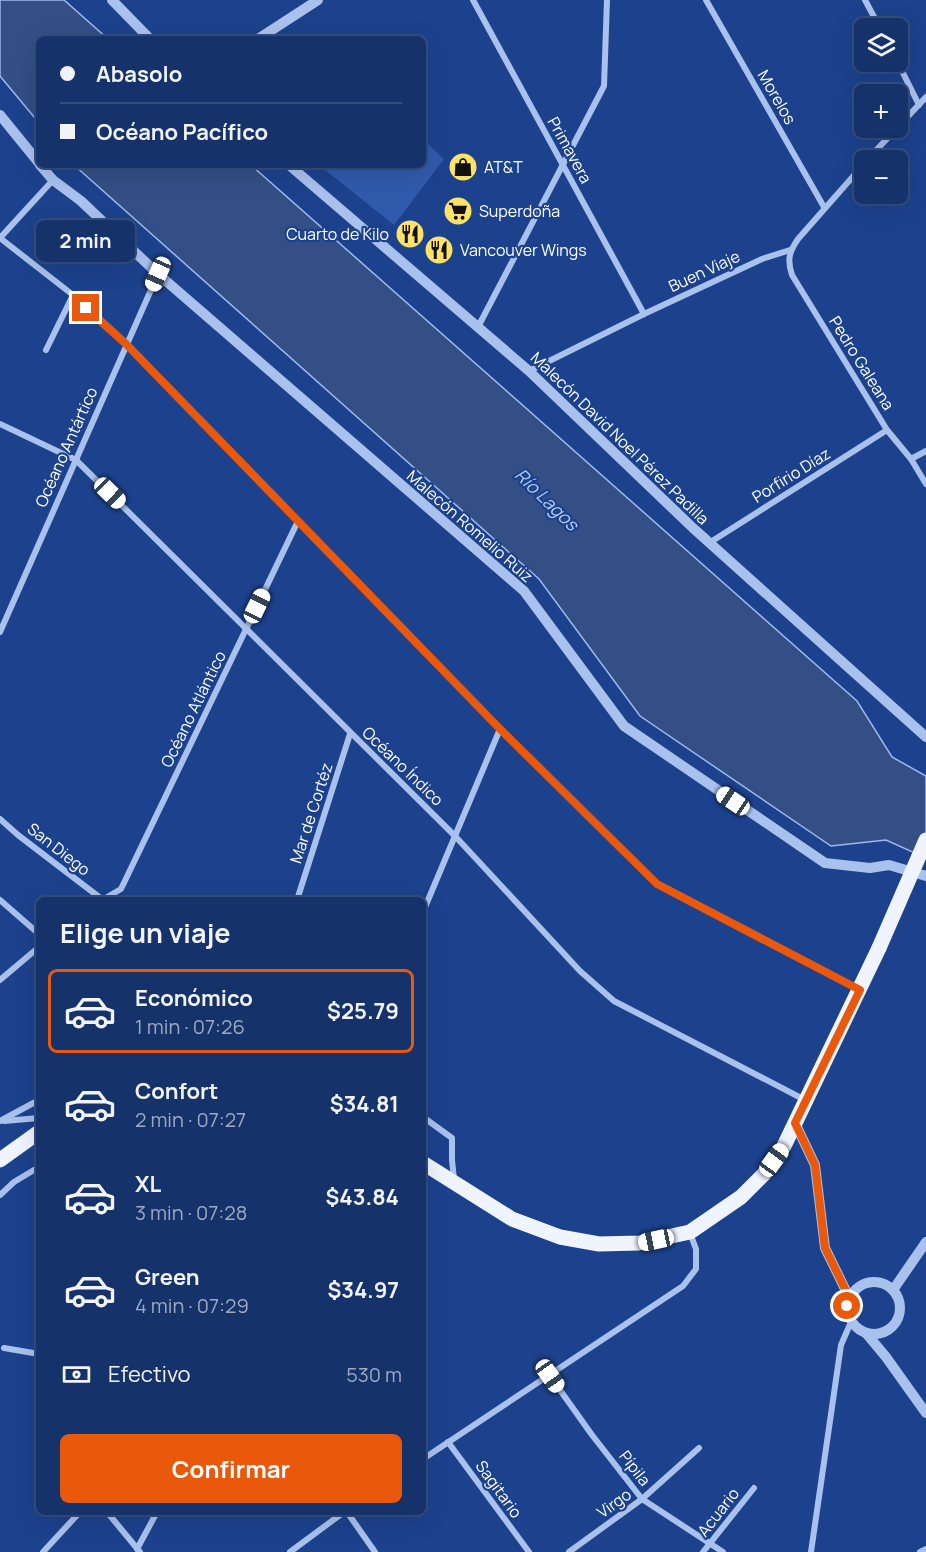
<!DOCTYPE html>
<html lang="es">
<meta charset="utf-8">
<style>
:root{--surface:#15326a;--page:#1e3a70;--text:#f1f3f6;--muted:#9daac1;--line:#344d7e;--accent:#ea580c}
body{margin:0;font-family:Manrope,sans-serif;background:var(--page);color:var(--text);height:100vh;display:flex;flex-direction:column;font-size:22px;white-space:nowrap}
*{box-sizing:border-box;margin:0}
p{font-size:20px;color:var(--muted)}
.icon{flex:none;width:33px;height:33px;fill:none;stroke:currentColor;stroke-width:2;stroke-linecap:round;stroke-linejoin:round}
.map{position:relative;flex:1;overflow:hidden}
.details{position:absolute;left:36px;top:897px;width:390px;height:618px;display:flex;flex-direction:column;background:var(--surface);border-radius:9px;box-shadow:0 6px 24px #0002,0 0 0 2px var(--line)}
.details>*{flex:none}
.banner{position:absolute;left:36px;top:36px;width:390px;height:132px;border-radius:9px;box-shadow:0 6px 24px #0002,0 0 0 2px var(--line);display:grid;align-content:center;height:132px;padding:0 24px;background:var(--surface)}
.controls{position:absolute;left:854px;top:18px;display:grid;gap:12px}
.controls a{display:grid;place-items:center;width:54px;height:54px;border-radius:9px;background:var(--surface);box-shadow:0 6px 24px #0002,0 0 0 2px var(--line);font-size:30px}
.end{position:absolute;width:27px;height:27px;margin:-14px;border:8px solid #ea580c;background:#fff;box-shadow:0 0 0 3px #fff}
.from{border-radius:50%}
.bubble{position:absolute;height:42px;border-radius:9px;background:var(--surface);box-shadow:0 6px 24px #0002,0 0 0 2px var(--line);font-size:20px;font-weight:700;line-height:42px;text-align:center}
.car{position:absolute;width:18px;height:36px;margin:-18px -9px;border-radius:8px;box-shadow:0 0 4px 2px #0007;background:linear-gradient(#fff 24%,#345 0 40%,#fff 0 76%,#345 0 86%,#fff 0)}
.banner b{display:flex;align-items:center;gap:21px;height:57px;font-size:22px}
.banner b+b{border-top:2px solid var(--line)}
.banner i{width:15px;height:15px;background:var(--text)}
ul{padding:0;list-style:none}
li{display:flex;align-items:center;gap:18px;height:84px;margin:0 12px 9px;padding:0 12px;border:3px solid transparent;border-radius:9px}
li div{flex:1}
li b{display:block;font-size:22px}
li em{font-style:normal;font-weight:700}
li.selected{border-color:var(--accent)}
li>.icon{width:54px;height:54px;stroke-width:1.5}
h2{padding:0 24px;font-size:27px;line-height:72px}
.pay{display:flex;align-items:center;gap:15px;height:66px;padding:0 24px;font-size:22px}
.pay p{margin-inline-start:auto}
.primary-button{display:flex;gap:12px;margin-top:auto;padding:12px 24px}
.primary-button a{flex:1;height:69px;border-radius:9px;background:var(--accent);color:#fff;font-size:24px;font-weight:700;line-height:69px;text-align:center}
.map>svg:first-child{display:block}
</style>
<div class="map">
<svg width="926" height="1552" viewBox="0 0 926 1552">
<rect width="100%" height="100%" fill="#1c428d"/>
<path fill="#305aab" d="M423 139 444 159 394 225 319 165H423Z"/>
<g fill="#334f86" stroke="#9dbaef" stroke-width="1.5">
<path d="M0 0H64L108 39H39V123L0 76Z"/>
<path d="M74 165H251L857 701 892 757 926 776V858L886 840 831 846 640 716 539 579Z"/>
</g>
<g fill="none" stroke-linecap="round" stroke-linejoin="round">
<g stroke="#a9c1ed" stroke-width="6">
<path d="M473 0 644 314"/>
<path d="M706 0 824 207"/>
<path d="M865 0 880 28"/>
<path d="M897 61 919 105"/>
<path d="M867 160 926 97"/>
<path d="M864 164 798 239C789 252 787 260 792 275L887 430 911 459 926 484"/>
<path d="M0 238 73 295 127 344 500 729 657 884 859 989"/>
<path d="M0 238 53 180"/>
<path d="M478 327 604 86 607 0"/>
<path d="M46 350 73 295"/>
<path d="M529 371 644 314 762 259 790 250"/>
<path d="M0 424 76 460 455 836 580 971 614 1001 805 1100"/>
<path d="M911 459 926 451"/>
<path d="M709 543 887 430"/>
<path d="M0 632 158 274"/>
<path d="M0 819 18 835 103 900"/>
<path d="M0 900 39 934"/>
<path d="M102 900 121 889 298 521"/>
<path d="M297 900 350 734"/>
<path d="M423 912 500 729"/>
<path d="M0 980 39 947"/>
<path d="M423 1117 452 1138V1160L454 1179"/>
<path d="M0 1121 39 1100"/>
<path d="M4 1121 39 1118"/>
<path d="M0 1195 14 1182 39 1167"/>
<path d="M4 1348 39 1354"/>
<path d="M550 1376 592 1435 642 1499 723 1552"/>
<path d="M448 1442 529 1552"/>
<path d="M423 1459 683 1286 696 1269V1249L690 1233"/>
<path d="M107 1512 140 1552"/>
<path d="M347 1512 375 1552"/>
<path d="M137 1549 157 1512"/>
<path d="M43 1552 80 1512"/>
<path d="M290 1552 344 1512"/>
<path d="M569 1552 642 1499 699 1448"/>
<path d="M703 1552 754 1488"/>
<path d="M811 1552 841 1345 851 1322"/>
<path d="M920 1552 926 1549"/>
</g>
<g stroke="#a9c1ed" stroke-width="10">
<path d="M112 0 150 39"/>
<path d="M258 39 318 0"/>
<path d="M0 115 39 163"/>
<path d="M40 165 53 180 81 201 158 274 524 591 624 726 825 863 870 868 889 865 926 876"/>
<path d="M289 165 529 371 693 528 926 737"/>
<path d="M795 1123 815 1165 825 1248 849 1297"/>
<circle cx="874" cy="1308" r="26"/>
<path d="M893 1290 926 1242"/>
<path d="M866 1333 886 1357 926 1413"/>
</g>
<g stroke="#f0f4ff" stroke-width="15">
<path d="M0 1160 39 1132"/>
<path d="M423 1163 512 1219 560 1237 599 1244 639 1243 690 1232 741 1197 764 1174 784 1146 879 948"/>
</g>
<path stroke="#f0f4ff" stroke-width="15" d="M879 948 926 840"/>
</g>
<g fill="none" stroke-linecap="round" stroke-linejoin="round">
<path stroke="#ea580c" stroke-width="8" d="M86 308 126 344 500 729 657 884 860 990 795 1123 815 1165 825 1248 849 1297 847 1306"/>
</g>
<defs>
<g id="shop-disc" transform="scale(1.5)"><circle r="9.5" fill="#fde267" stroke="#1c428d"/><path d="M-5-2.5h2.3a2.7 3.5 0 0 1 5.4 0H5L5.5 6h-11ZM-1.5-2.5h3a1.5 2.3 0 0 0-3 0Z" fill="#111"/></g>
<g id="supermarket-disc" transform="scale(1.5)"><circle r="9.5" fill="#fde267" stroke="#1c428d"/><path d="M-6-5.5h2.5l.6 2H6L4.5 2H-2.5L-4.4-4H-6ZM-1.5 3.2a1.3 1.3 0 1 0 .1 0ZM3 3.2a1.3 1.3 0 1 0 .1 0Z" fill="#111"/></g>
<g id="restaurant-disc" transform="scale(1.5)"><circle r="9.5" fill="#fde267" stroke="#1c428d"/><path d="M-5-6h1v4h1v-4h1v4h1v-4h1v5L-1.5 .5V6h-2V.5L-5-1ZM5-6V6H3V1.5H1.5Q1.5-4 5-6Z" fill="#111"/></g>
</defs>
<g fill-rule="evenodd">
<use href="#shop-disc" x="463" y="167"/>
<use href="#supermarket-disc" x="458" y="211"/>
<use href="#restaurant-disc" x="410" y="234"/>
<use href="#restaurant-disc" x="439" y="250"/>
</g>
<g text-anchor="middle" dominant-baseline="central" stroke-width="4.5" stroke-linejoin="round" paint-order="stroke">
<g font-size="16" fill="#fff" stroke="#1c428d">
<text transform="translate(777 97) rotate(60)">Morelos</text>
<text transform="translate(570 150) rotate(61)">Primavera</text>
<text transform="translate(704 271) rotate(-25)">Buen Viaje</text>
<text transform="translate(862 363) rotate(58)">Pedro Galeana</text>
<text transform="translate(620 438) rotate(44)">Malecón David Noel Pérez Padilla</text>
<text transform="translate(66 447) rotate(-66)">Océano Antártico</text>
<text transform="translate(791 475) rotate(-32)">Porfirio Díaz</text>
<text transform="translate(470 526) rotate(41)">Malecón Romelio Ruiz</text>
<text transform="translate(193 709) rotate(-64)">Océano Atlántico</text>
<text transform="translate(403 766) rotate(44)">Océano Índico</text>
<text transform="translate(311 813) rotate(-72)">Mar de Cortéz</text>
<text transform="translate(59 849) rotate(38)">San Diego</text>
<text transform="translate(635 1468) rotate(52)">Pípila</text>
<text transform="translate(499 1489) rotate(54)">Sagitario</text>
<text transform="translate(614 1503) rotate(-36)">Virgo</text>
<text transform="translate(718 1512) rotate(-52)">Acuario</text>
</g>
<g font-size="16" fill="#fff" stroke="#1c428d" text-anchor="start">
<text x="484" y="167">AT&amp;T</text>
<text x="479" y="211">Superdoña</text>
<text x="389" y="234" text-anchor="end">Cuarto de Kilo</text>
<text x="460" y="250">Vancouver Wings</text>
</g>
<g font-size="18" font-style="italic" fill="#b5cbf4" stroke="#1c428d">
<text transform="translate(547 499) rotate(44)">Río Lagos</text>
</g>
</g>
</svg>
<div class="controls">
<a><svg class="icon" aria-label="layers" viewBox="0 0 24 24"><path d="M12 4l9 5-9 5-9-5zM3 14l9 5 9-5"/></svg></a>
<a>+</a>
<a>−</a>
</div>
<i class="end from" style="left:847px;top:1306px"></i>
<i class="end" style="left:86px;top:308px"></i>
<div class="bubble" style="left:36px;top:220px;width:99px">2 min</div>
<i class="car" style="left:158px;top:274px;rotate:204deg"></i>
<i class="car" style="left:110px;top:493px;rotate:134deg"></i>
<i class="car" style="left:257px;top:606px;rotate:26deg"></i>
<i class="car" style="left:733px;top:801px;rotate:304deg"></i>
<i class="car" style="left:774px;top:1160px;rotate:36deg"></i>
<i class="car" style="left:656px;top:1240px;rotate:258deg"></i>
<i class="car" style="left:550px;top:1376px;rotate:145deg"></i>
<div class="banner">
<b><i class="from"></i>Abasolo</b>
<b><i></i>Océano Pacífico</b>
</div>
<section class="details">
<h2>Elige un viaje</h2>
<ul>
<li class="selected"><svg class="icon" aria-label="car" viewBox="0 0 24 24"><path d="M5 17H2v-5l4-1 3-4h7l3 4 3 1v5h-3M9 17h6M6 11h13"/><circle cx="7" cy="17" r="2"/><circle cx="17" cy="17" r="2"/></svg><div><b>Económico</b><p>1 min · 07:26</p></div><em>$25.79</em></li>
<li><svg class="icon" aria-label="car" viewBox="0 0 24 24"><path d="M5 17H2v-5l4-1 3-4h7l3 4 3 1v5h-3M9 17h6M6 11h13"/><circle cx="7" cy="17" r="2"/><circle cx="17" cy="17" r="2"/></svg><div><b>Confort</b><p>2 min · 07:27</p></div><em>$34.81</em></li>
<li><svg class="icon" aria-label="car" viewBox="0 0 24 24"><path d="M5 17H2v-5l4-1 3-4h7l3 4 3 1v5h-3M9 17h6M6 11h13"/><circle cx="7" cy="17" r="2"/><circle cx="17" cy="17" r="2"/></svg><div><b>XL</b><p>3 min · 07:28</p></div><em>$43.84</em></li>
<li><svg class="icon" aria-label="car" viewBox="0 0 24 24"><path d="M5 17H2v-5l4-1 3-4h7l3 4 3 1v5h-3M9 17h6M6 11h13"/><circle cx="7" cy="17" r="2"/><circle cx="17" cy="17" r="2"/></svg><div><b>Green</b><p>4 min · 07:29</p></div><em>$34.97</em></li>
</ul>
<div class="pay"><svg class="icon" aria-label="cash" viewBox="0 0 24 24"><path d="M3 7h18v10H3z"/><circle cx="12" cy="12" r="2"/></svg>Efectivo<p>530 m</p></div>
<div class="primary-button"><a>Confirmar</a></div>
</section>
</div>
